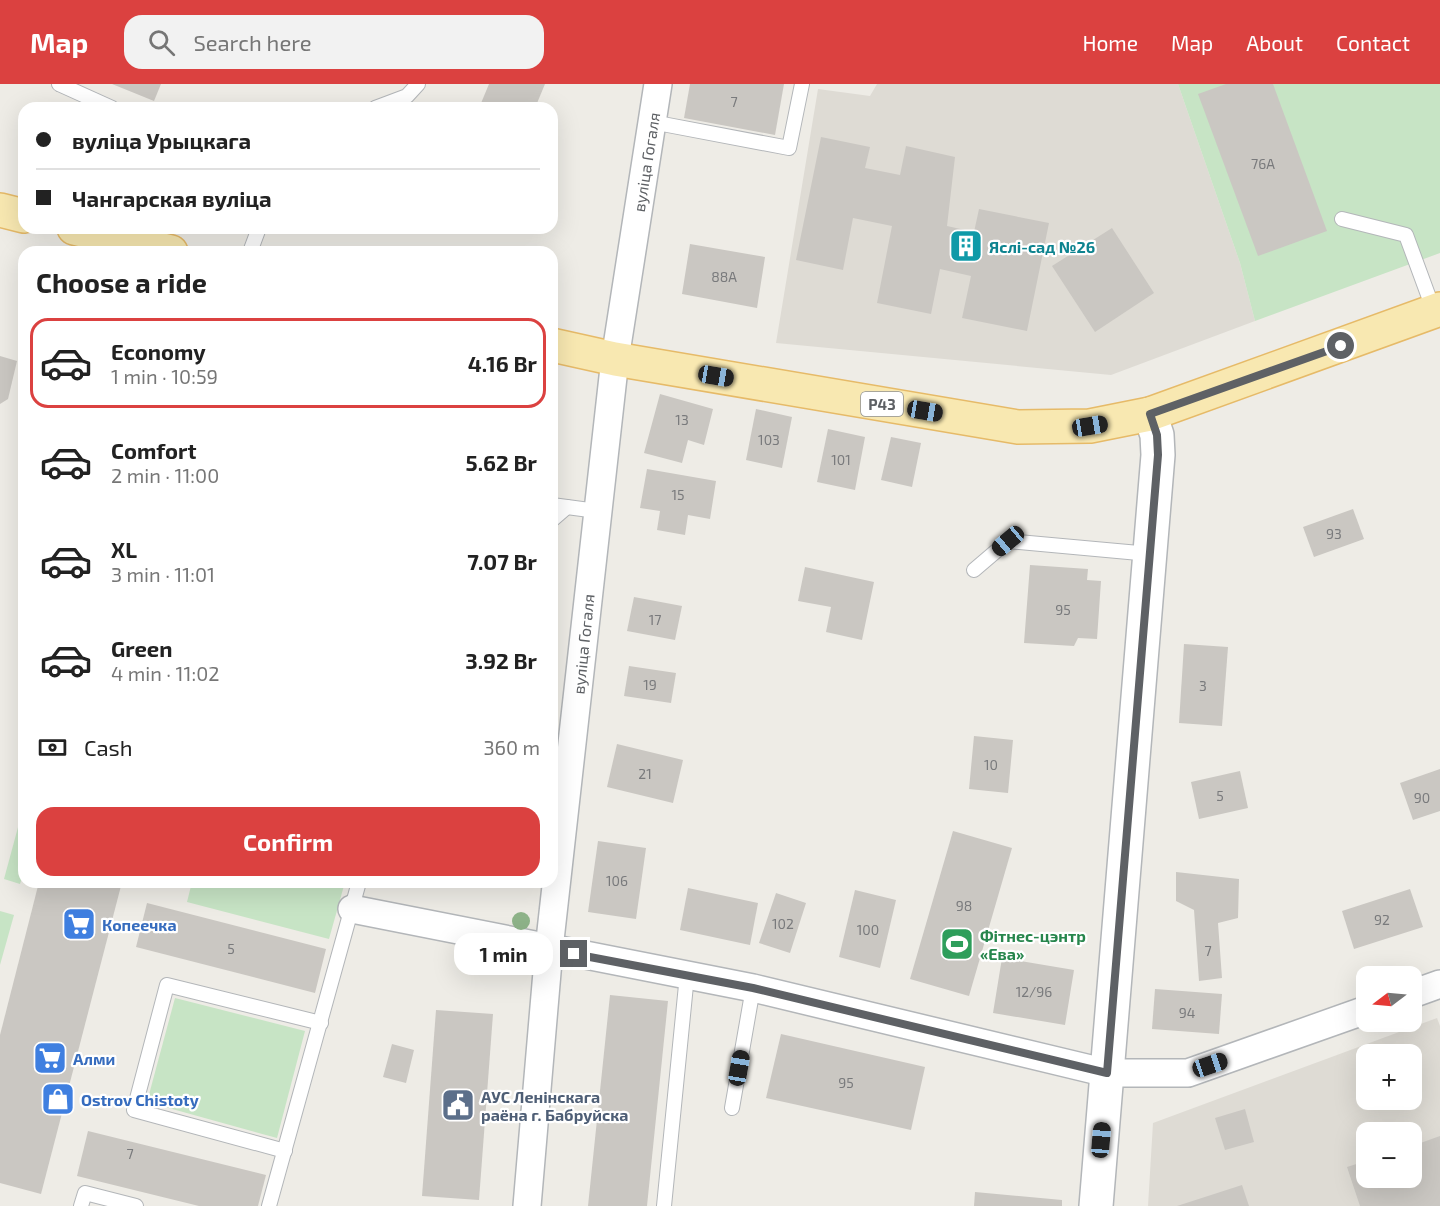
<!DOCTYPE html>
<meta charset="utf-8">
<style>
:root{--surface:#fff;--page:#f2f2f2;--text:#222;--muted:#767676;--line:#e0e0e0;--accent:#db4140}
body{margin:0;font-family:"Exo 2",sans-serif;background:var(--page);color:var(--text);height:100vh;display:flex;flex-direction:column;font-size:22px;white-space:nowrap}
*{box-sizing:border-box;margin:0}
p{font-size:20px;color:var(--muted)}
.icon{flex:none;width:33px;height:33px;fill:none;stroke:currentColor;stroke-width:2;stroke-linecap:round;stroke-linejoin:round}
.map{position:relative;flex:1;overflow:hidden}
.details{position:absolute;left:18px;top:162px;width:540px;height:642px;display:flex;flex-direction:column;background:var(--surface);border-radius:18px;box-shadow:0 6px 24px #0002}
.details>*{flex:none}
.banner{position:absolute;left:18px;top:18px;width:540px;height:132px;border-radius:18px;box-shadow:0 6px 24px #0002;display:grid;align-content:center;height:132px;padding:0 18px;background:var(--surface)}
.needle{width:39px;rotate:254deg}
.tools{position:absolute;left:1356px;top:882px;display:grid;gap:12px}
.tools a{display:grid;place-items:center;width:66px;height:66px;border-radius:12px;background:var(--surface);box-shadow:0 6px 24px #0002;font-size:30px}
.end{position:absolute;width:27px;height:27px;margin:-14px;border:8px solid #5e6165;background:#fff;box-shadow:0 0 0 3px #fff}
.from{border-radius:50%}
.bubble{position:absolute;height:42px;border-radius:18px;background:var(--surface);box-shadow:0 6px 24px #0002;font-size:20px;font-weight:700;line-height:42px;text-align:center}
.car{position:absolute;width:18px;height:36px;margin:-18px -9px;border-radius:8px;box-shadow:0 0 4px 2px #0007;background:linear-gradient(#222 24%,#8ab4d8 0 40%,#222 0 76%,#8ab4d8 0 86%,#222 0)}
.banner b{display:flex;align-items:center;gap:21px;height:57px;font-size:22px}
.banner b+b{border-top:2px solid var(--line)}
.banner i{width:15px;height:15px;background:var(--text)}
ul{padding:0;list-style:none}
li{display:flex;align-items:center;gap:18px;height:90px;margin:0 12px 9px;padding:0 6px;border:3px solid transparent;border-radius:18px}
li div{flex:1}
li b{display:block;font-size:22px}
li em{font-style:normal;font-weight:700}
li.active{border-color:var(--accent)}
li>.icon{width:54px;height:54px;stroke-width:1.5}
h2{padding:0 18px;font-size:27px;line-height:72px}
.pay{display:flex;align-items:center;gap:15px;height:66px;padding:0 18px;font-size:22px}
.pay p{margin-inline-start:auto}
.button{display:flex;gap:12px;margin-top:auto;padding:12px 18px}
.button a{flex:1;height:69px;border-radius:18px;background:var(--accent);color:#fff;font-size:24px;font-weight:700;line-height:69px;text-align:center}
header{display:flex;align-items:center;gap:36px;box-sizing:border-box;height:84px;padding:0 30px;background:var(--accent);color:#fff}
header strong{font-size:28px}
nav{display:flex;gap:33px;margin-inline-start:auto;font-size:21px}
.search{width:420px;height:54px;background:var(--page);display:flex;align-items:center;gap:15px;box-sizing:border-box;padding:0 21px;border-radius:18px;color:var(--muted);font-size:22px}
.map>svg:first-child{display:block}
</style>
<header>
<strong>Map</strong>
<div class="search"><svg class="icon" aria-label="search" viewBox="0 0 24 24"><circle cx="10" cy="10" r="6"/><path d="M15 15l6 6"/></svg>Search here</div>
<nav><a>Home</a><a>Map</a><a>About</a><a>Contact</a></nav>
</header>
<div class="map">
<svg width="1440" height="1122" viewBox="0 0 1440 1122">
<rect width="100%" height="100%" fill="#eeece6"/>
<g fill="#dedbd4" fill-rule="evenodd">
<path d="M877 0H1178L1240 179 1255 237 1111 291 776 259 818 5 870 12Z"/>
<path d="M1437 934 1440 942V1122H1148L1153 1039ZM1366 970H1412V1016H1366ZM1366 1048H1412V1094H1366Z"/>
</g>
<g fill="#c7e4c5">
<path d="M1178 0H1440V169L1255 237 1240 179Z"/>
<path d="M24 721 22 771 24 787 20 800 4 795Z"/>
<path d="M192 798H345L329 855 187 818Z"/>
<path d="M0 827 14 831 0 881Z"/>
<path d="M175 914 305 947 277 1054 147 1018Z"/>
</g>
<g fill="#cac7c2">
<path d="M112 0H161L154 17Z"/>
<path d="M489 0H545L535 24H479Z"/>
<path d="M690 0H784L775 51 684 34Z"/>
<path d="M1226 0H1273L1327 147 1258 172 1198 10Z"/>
<path d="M821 53 870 63 865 84 900 91 906 62 955 73 947 142 974 148 979 125 1049 139 1027 247 962 234 971 192 940 185 931 230 877 219 892 142 853 134 843 186 796 176Z"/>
<path d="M1112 144 1154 209 1095 248 1052 182Z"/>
<path d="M690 160 765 173 757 224 682 210Z"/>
<path d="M0 272 17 277 8 315 0 320Z"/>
<path d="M660 310 713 325 704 361 688 356 682 379 644 369Z"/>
<path d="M756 325 792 333 782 384 746 376Z"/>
<path d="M828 345 865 353 855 406 817 398Z"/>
<path d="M891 353 921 359 912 403 881 396Z"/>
<path d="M647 385 716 397 710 435 688 431 685 451 657 446 660 427 640 424Z"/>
<path d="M1353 425 1364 455 1314 473 1303 443Z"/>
<path d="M1030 481 1088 485 1087 496 1101 497 1097 555 1078 554 1074 562 1024 559Z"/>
<path d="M805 483 874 498 862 556 826 548 831 523 798 517Z"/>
<path d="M634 513 682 522 675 556 627 547Z"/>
<path d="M1184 560 1228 563 1222 642 1179 639Z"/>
<path d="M629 582 676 589 671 619 624 612Z"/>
<path d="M974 652 1013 656 1008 709 969 705Z"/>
<path d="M617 660 683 676 673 719 607 703Z"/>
<path d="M1440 685V727L1413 736 1400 699Z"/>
<path d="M1240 687 1248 724 1199 735 1191 698Z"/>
<path d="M953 747 1012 764 969 912 910 895Z"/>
<path d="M598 757 646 764 636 835 588 828Z"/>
<path d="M1176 788 1239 795 1238 834 1218 839 1222 894 1199 897 1194 826 1176 817Z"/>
<path d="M39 798H122L41 1110 0 1099V951Z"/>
<path d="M688 804 758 819 750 861 680 846Z"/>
<path d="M1410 805 1423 843 1354 865 1342 827Z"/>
<path d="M855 806 896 816 880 884 839 873Z"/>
<path d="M776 809 806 819 790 869 759 859Z"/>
<path d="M147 819 326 865 315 909 136 863Z"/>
<path d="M1002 874 1074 886 1065 941 993 929Z"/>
<path d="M1155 905 1222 910 1219 950 1152 945Z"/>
<path d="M610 911 668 917 647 1122H588Z"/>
<path d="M436 926 493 930 479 1116 422 1112Z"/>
<path d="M781 950 925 983 911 1046 766 1014Z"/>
<path d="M392 960 414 966 406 999 383 993Z"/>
<path d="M1245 1025 1254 1058 1225 1066 1215 1034Z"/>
<path d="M88 1047 266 1091 258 1122H199L77 1092Z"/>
<path d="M1440 1052V1122H1360L1347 1083 1366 1077V1094H1412V1062Z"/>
<path d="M1242 1101 1249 1122H1177Z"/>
<path d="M975 1108 1062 1116V1122H974Z"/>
</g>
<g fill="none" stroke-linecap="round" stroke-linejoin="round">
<g stroke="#b3b6b9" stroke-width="16">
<g id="service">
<path d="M59 0 112 24"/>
<path d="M375 24 407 12 418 0"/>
<path d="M652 38 789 64 802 0"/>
<path d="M1342 135 1406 151 1434 227"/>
<path d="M250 168 259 144"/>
<path d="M552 421 597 427"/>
<path d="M552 436 567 423"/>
<path d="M974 486 1008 457 1150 470"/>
<path d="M732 1024 753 904"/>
<path d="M285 1067 134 1026 167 901 321 939"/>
<path d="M81 1122 85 1109 136 1122"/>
<path d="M269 1122 359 798"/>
<path d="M664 1122 687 891"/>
</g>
</g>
<g stroke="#b3b6b9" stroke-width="30">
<g id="minor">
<path d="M352 825 753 904 1107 989H1188L1366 926"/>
<path d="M1412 910 1440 900"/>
<path d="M527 1122 549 865 615 275 658 0"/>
</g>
</g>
<g stroke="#b3b6b9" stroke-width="36">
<path id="tertiary" d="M1096 1122 1158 371 1157 351 1150 330"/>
</g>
<g stroke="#e6ba68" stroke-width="36">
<g id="primary">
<path d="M0 126 24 132"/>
<path d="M74 144 171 168"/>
<path d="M552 261 615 275 1018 343 1090 342 1150 330 1440 225"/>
</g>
</g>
<use href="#service" stroke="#fff" stroke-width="14"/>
<use href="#minor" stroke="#fff" stroke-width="27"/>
<use href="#tertiary" stroke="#fff" stroke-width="33"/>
<use href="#primary" stroke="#f8e8b1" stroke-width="33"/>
</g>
<circle fill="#8eb389" cx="521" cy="837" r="9"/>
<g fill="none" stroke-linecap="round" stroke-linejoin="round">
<path stroke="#5e6165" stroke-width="8" d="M574 870 753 904 1107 989 1158 371 1157 351 1150 330 1341 262"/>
</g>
<defs>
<g id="building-square" transform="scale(1.725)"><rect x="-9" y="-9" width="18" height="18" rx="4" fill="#0f9aa8" stroke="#fff"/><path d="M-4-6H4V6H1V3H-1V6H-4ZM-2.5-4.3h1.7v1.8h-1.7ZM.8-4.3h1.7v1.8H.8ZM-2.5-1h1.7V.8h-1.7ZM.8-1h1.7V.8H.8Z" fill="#fff"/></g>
<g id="supermarket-square" transform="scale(1.725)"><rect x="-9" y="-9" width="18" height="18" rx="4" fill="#3f7fe0" stroke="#fff"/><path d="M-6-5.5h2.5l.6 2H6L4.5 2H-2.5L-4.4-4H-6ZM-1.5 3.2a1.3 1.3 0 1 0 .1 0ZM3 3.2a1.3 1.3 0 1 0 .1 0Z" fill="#fff"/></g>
<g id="stadium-square" transform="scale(1.725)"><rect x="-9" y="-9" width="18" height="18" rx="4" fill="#2e9e5b" stroke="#fff"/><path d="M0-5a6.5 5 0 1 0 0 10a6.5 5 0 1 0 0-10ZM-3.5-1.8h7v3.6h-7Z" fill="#fff"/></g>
<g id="shop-square" transform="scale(1.725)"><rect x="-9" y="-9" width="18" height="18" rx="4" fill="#3f7fe0" stroke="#fff"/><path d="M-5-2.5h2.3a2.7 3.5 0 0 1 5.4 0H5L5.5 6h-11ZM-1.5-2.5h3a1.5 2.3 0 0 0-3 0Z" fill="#fff"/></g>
<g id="civic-square" transform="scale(1.725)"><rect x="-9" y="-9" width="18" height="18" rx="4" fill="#5c6f8a" stroke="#fff"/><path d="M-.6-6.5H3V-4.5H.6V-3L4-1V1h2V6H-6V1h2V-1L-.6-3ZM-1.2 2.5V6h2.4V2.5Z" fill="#fff"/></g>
</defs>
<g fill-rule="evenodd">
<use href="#building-square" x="966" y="162"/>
<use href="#supermarket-square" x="79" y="840"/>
<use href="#stadium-square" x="957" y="860"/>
<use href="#supermarket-square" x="50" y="974"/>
<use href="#shop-square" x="58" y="1015"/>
<use href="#civic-square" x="458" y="1021"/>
</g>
<g text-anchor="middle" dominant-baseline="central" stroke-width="4.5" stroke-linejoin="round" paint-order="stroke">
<g font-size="14" fill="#797a7c">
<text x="734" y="17">7</text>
<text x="1263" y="79">76А</text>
<text x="724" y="192">88А</text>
<text x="682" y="335">13</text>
<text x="769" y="355">103</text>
<text x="841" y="375">101</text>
<text x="678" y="410">15</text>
<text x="1334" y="449">93</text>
<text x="1063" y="525">95</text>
<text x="655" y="535">17</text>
<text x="650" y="600">19</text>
<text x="1203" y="601">3</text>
<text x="991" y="680">10</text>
<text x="645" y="689">21</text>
<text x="1220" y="711">5</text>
<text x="1422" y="713">90</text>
<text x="617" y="796">106</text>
<text x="964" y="821">98</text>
<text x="1382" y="835">92</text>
<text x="783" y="839">102</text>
<text x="868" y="845">100</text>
<text x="231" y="864">5</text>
<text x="1208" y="866">7</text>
<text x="1034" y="907">12/96</text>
<text x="1187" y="928">94</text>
<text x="846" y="998">95</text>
<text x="130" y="1069">7</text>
</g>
<rect fill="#fff" stroke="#8e9093" stroke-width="1.5" x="861" y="308" width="42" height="24" rx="4.5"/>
<g font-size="15" font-weight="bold" fill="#5e6165">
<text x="882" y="320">Р43</text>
</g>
<g font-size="16" fill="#5e6165" stroke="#fff">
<text transform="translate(646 78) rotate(-81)">вуліца Гогаля</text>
<text transform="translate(583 560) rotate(-84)">вуліца Гогаля</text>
</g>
<g font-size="16" font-weight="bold" fill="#0d838f" stroke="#fff" text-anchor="start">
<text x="989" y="162">Яслі-сад №26</text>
</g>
<g font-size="16" font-weight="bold" fill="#366cbe" stroke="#fff" text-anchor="start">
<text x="102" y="840">Копеечка</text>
<text x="73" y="974">Алми</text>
<text x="81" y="1015">Ostrov Chistoty</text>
</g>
<g font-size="16" font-weight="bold" fill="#27864d" stroke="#fff" text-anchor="start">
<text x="980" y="851">Фітнес-цэнтр<tspan x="980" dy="18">«Ева»</tspan></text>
</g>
<g font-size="16" font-weight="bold" fill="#4e5e75" stroke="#fff" text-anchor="start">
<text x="481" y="1012">АУС Ленінскага<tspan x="481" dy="18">раёна г. Бабруйска</tspan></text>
</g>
</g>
</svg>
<div class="tools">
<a><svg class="needle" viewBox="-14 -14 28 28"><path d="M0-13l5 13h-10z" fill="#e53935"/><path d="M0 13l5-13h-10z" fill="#767676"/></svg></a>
<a>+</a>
<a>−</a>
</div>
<i class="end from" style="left:1341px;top:262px"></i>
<i class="end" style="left:574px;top:870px"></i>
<div class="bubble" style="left:454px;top:849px;width:99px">1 min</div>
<i class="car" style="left:716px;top:292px;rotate:100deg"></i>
<i class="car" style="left:925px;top:327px;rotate:100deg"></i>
<i class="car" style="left:1090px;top:342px;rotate:81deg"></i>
<i class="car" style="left:1008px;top:457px;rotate:230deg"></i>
<i class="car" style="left:1210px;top:981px;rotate:71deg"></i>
<i class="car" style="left:739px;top:984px;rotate:10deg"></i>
<i class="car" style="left:1101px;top:1056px;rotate:5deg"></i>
<div class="banner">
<b><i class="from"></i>вуліца Урыцкага</b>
<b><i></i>Чангарская вуліца</b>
</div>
<section class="details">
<h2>Choose a ride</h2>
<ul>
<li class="active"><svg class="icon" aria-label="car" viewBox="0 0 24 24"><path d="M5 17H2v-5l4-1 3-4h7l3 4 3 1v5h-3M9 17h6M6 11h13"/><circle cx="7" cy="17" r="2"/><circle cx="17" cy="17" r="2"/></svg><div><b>Economy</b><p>1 min · 10:59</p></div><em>4.16 Br</em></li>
<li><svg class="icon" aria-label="car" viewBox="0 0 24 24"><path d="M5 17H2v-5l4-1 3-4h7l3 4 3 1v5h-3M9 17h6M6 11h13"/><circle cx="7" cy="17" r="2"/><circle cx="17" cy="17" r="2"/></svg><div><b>Comfort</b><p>2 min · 11:00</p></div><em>5.62 Br</em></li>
<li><svg class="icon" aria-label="car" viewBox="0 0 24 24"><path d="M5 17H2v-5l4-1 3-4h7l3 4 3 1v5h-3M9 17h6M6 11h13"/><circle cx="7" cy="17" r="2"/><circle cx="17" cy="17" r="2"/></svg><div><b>XL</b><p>3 min · 11:01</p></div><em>7.07 Br</em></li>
<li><svg class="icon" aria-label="car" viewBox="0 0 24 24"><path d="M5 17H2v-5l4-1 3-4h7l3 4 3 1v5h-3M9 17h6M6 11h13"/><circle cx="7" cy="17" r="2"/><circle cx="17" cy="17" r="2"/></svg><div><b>Green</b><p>4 min · 11:02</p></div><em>3.92 Br</em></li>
</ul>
<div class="pay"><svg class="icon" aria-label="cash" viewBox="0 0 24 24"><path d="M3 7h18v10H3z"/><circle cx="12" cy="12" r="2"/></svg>Cash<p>360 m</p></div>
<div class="button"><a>Confirm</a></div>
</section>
</div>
